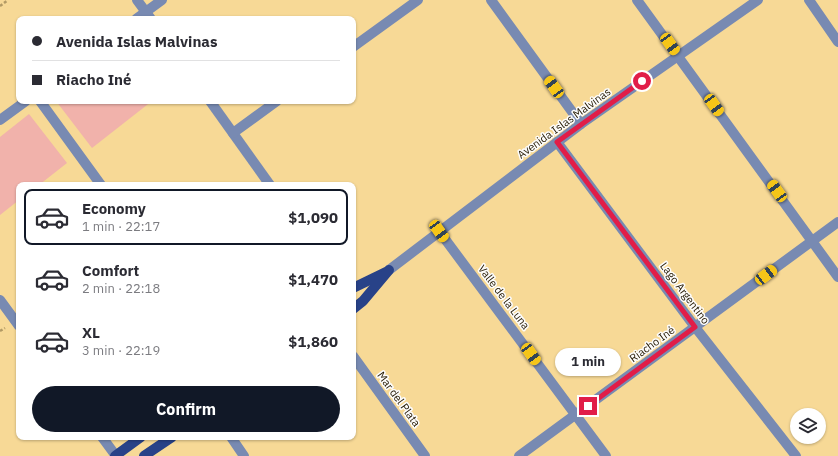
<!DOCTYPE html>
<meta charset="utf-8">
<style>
:root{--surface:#fff;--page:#f7f7f7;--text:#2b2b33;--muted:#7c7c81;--line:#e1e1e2;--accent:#111827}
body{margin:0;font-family:"IBM Plex Sans",sans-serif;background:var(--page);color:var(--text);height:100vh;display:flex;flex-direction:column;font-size:15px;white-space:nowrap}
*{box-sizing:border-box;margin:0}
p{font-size:13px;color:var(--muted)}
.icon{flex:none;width:22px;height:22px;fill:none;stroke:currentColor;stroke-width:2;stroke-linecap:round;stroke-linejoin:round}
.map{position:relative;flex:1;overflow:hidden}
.panel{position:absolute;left:16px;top:182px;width:340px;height:258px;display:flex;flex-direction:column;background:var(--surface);border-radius:8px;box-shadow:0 1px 3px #0004}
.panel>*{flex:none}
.hud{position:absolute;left:16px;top:16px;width:340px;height:88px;border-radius:8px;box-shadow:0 1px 3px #0004;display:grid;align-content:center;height:88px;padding:0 16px;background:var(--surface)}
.buttons{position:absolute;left:790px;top:408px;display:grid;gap:8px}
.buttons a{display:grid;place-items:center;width:36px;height:36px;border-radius:50%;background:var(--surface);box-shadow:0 1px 3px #0004;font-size:20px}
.end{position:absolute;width:18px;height:18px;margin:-9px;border:5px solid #e11d48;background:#fff;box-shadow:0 0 0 2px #fff}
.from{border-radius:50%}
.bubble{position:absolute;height:28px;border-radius:14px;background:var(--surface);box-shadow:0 1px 3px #0004;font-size:13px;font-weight:700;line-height:28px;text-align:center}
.car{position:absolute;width:12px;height:24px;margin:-12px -6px;border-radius:5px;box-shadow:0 0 3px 1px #0007;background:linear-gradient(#f5c518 24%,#345 0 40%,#f5c518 0 76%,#345 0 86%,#f5c518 0)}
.hud b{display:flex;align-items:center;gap:14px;height:38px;font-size:15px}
.hud b+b{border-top:1px solid var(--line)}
.hud i{width:10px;height:10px;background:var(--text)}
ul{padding:7px 0 0;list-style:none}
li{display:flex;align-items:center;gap:12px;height:56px;margin:0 8px 6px;padding:0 8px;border:2px solid transparent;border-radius:8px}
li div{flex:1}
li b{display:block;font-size:15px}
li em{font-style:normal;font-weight:700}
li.selected{border-color:var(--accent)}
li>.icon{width:36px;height:36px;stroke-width:1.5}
.button{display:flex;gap:8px;margin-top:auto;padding:8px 16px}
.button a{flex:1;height:46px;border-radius:24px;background:var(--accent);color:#fff;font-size:16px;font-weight:700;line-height:46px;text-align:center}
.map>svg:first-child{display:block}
</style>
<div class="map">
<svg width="838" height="456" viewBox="0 0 838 456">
<rect width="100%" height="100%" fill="#f7d996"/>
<g fill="#f1b2ab">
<path d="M56 101H152L92 148Z"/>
<path d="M29 114 67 163 39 185H19V200L0 215V137Z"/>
</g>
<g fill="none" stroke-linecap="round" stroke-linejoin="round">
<g stroke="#b29a65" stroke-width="2.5" stroke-dasharray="3 2" stroke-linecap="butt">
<path d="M0 6 8 0"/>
<path d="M0 331 5 328"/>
</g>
<g stroke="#788ab2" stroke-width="10">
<path d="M137 0 151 19"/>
<path d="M491 0 581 124"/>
<path d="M637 0 838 277"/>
<path d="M809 0 838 42"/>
<path d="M136 19 162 0"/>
<path d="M353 47 418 0"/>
<path d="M40 101 101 185"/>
<path d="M210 101 270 185"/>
<path d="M0 120 26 101"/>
<path d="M233 133 277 101"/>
<path d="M557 142 695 327 796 456"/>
<path d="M439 231 606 456"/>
<path d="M389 270 581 124 758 0"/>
<path d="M0 300 19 326"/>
<path d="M353 356 425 456"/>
<path d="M102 437 116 456"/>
<path d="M231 437 244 456"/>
<path d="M519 456 838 222"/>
</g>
<g stroke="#284288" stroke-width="10">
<path d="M353 288 386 272"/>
<path d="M353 309 363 301 389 270"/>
<path d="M115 456 141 437"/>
<path d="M144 456 172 437"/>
</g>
</g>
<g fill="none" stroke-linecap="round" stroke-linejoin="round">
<path stroke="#e11d48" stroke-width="5" d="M588 406 695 327 557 142 642 81"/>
</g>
<g text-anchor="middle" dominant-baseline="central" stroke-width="3" stroke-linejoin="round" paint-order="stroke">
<g font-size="11" fill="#231800" stroke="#fdfdfd">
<text transform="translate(564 123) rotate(-36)">Avenida Islas Malvinas</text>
<text transform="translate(685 293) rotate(53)">Lago Argentino</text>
<text transform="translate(504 297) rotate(53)">Valle de la Luna</text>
<text transform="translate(652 344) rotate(-36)">Riacho Iné</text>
<text transform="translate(399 399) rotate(54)">Mar del Plata</text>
</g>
</g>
</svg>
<div class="buttons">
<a><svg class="icon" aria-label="layers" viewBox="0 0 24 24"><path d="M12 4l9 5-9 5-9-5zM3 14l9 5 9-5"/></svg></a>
</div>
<i class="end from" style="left:642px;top:81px"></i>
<i class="end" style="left:588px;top:406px"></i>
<div class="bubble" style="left:555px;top:348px;width:66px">1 min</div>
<i class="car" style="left:670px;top:44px;rotate:144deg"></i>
<i class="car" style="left:554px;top:87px;rotate:324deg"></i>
<i class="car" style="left:714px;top:105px;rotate:144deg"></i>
<i class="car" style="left:777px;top:191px;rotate:324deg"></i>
<i class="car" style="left:439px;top:231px;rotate:144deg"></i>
<i class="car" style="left:766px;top:275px;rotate:53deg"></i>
<i class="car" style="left:531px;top:354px;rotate:144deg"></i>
<div class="hud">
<b><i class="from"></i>Avenida Islas Malvinas</b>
<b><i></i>Riacho Iné</b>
</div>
<section class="panel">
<ul>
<li class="selected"><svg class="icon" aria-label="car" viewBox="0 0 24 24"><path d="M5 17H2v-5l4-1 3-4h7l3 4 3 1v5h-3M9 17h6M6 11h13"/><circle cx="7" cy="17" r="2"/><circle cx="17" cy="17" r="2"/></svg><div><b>Economy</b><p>1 min · 22:17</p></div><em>$1,090</em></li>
<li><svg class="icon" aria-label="car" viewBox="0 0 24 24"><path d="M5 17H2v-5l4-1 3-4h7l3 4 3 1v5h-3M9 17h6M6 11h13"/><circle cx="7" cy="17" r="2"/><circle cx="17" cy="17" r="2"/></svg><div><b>Comfort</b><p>2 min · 22:18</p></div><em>$1,470</em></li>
<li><svg class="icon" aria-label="car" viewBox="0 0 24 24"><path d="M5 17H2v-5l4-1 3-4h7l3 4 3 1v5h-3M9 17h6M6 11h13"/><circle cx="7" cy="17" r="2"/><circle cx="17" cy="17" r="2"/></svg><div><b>XL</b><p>3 min · 22:19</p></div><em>$1,860</em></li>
</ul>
<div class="button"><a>Confirm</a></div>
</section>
</div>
